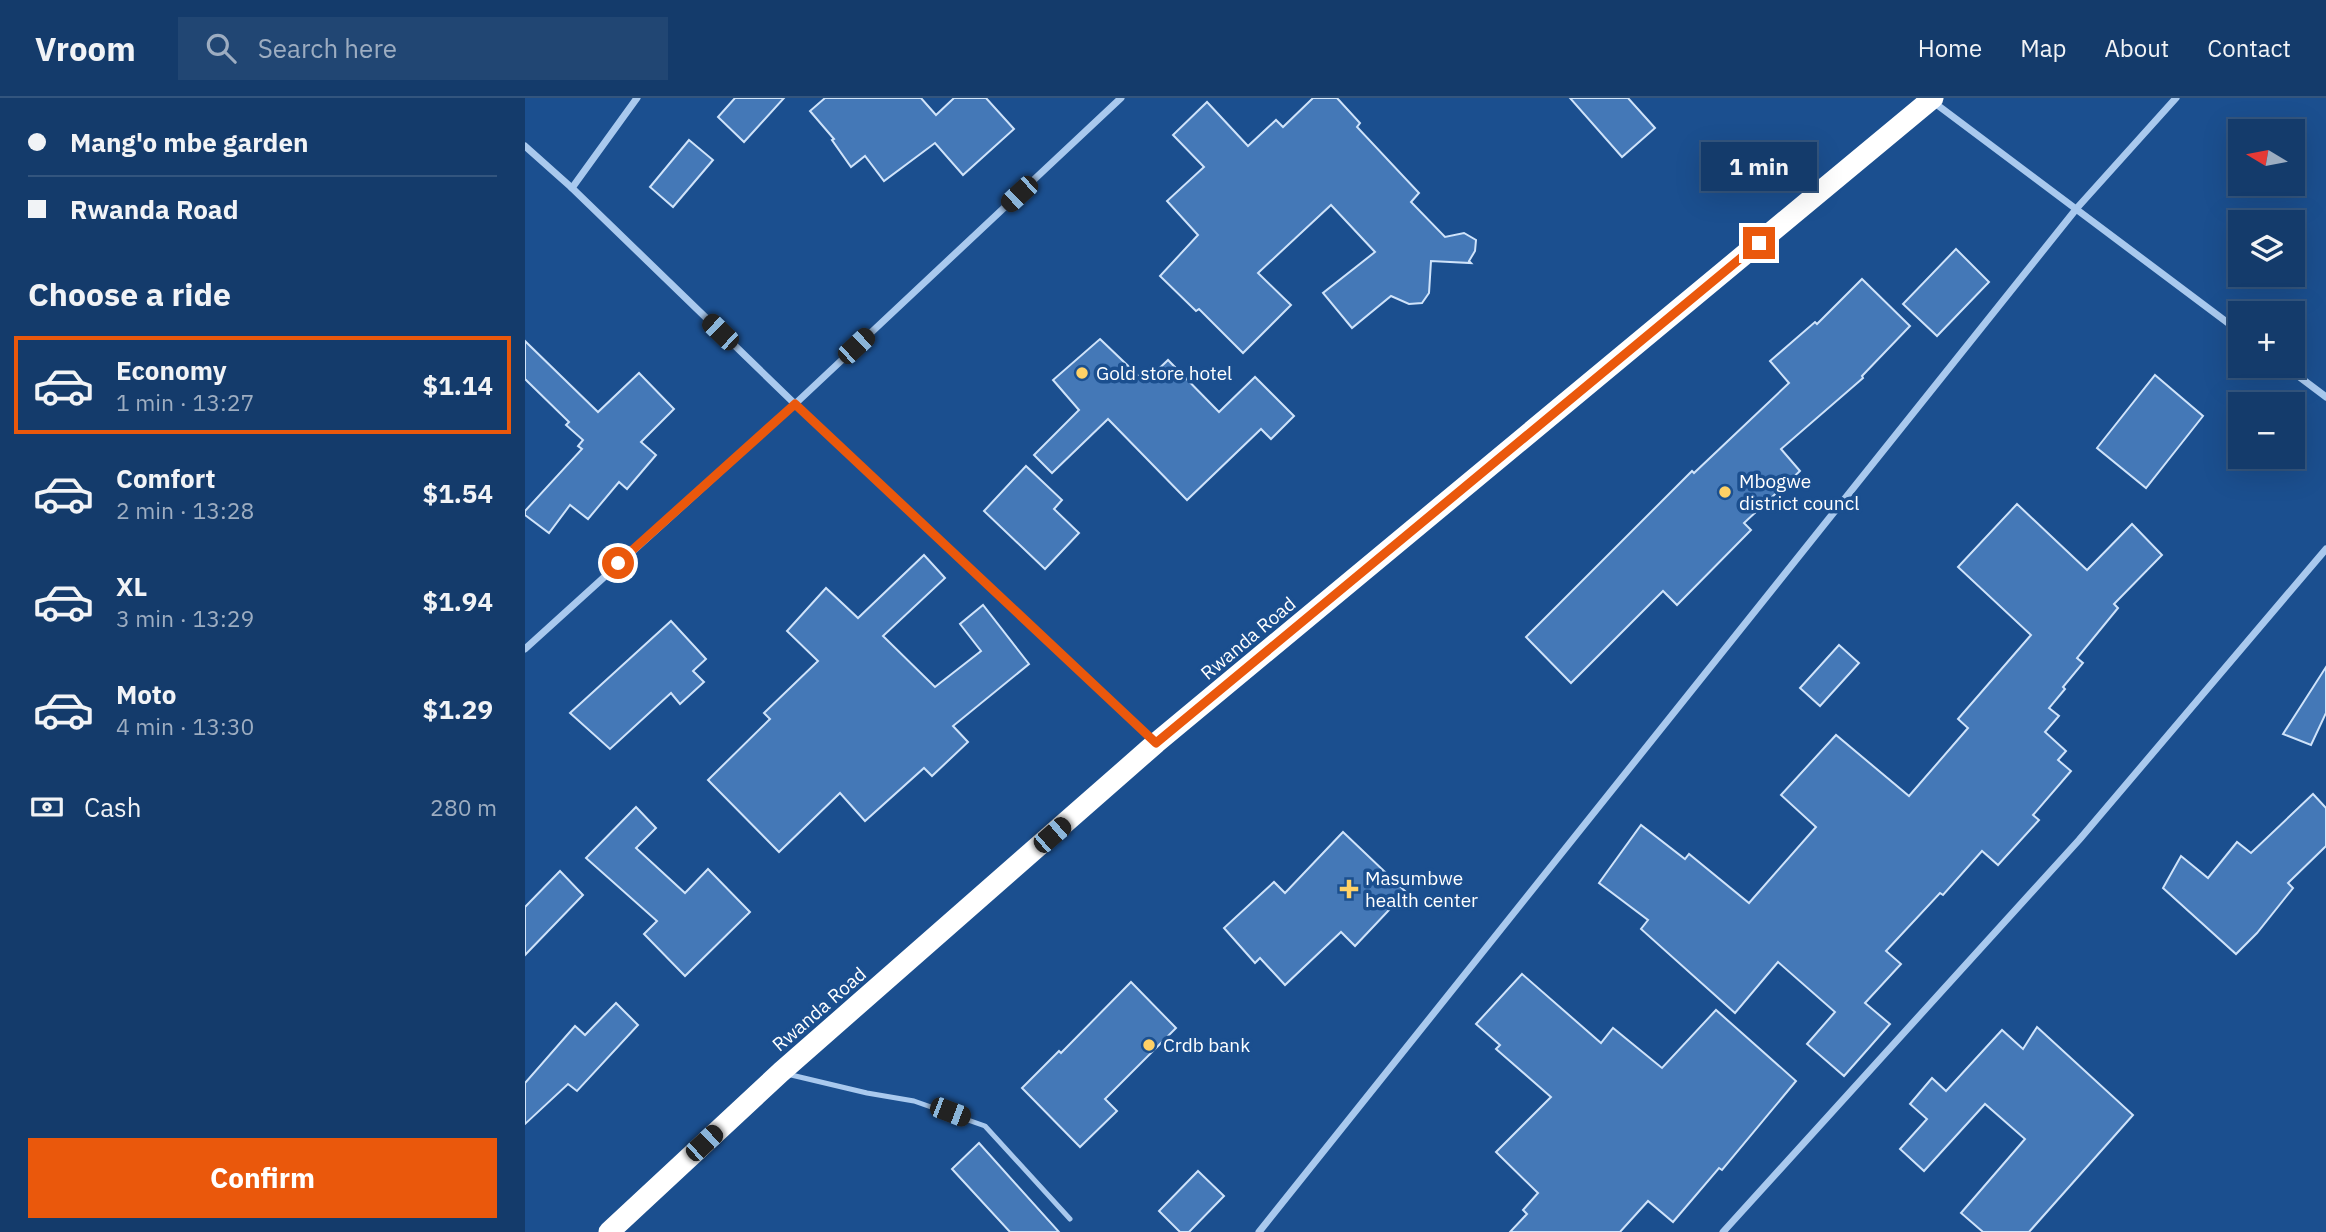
<!DOCTYPE html>
<meta charset="utf-8">
<style>
:root{--surface:#143b6b;--page:#214673;--text:#f1f3f6;--muted:#9dadc1;--line:#33557e;--accent:#ea580c}
body{margin:0;font-family:"IBM Plex Sans",sans-serif;background:var(--page);color:var(--text);height:100vh;display:flex;flex-direction:column;font-size:26px;white-space:nowrap}
*{box-sizing:border-box;margin:0}
p{font-size:23px;color:var(--muted)}
.icon{flex:none;width:38px;height:38px;fill:none;stroke:currentColor;stroke-width:2;stroke-linecap:round;stroke-linejoin:round}
.map{position:relative;flex:1;overflow:hidden}
.drawer{display:flex;flex-direction:column;background:var(--surface);width:525px}
.drawer>*{flex:none}
.banner{display:grid;align-content:center;height:154px;padding:0 28px;background:var(--surface)}
.needle{width:46px;rotate:280deg}
.buttons{position:absolute;left:1703px;top:21px;display:grid;gap:14px}
.buttons a{display:grid;place-items:center;width:77px;height:77px;border-radius:0px;background:var(--surface);box-shadow:0 7px 28px #0002,0 0 0 2px var(--line);font-size:35px}
.end{position:absolute;width:32px;height:32px;margin:-16px;border:9px solid #ea580c;background:#fff;box-shadow:0 0 0 4px #fff}
.from{border-radius:50%}
.bubble{position:absolute;height:49px;border-radius:0px;background:var(--surface);box-shadow:0 7px 28px #0002,0 0 0 2px var(--line);font-size:23px;font-weight:700;line-height:49px;text-align:center}
.car{position:absolute;width:21px;height:42px;margin:-21px -10px;border-radius:9px;box-shadow:0 0 5px 2px #0007;background:linear-gradient(#222 24%,#8ab4d8 0 40%,#222 0 76%,#8ab4d8 0 86%,#222 0)}
.banner b{display:flex;align-items:center;gap:24px;height:66px;font-size:26px}
.banner b+b{border-top:2px solid var(--line)}
.banner i{width:18px;height:18px;background:var(--text)}
ul{padding:0;list-style:none}
li{display:flex;align-items:center;gap:21px;height:98px;margin:0 14px 10px;padding:0 14px;border:4px solid transparent;border-radius:0px}
li div{flex:1}
li b{display:block;font-size:26px}
li em{font-style:normal;font-weight:700}
li.current{border-color:var(--accent)}
li>.icon{width:63px;height:63px;stroke-width:1.5}
h2{padding:0 28px;font-size:32px;line-height:84px}
.pay{display:flex;align-items:center;gap:18px;height:77px;padding:0 28px;font-size:26px}
.pay p{margin-inline-start:auto}
.cta{display:flex;gap:14px;margin-top:auto;padding:14px 28px}
.cta a{flex:1;height:80px;border-radius:0px;background:var(--accent);color:#fff;font-size:28px;font-weight:700;line-height:80px;text-align:center}
header{display:flex;align-items:center;gap:42px;box-sizing:border-box;height:98px;padding:0 35px;background:var(--surface);border-bottom:2px solid var(--line)}
header strong{font-size:33px}
nav{display:flex;gap:38px;margin-inline-start:auto;font-size:24px}
.search{width:490px;height:63px;background:var(--page);display:flex;align-items:center;gap:18px;box-sizing:border-box;padding:0 24px;border-radius:0px;color:var(--muted);font-size:26px}
main{display:flex;flex:1;min-height:0}
.map>svg:first-child{display:block}
</style>
<header>
<strong>Vroom</strong>
<div class="search"><svg class="icon" aria-label="search" viewBox="0 0 24 24"><circle cx="10" cy="10" r="6"/><path d="M15 15l6 6"/></svg>Search here</div>
<nav><a>Home</a><a>Map</a><a>About</a><a>Contact</a></nav>
</header>
<main>
<section class="drawer">
<div class="banner">
<b><i class="from"></i>Mang'o mbe garden</b>
<b><i></i>Rwanda Road</b>
</div>
<h2>Choose a ride</h2>
<ul>
<li class="current"><svg class="icon" aria-label="car" viewBox="0 0 24 24"><path d="M5 17H2v-5l4-1 3-4h7l3 4 3 1v5h-3M9 17h6M6 11h13"/><circle cx="7" cy="17" r="2"/><circle cx="17" cy="17" r="2"/></svg><div><b>Economy</b><p>1 min · 13:27</p></div><em>$1.14</em></li>
<li><svg class="icon" aria-label="car" viewBox="0 0 24 24"><path d="M5 17H2v-5l4-1 3-4h7l3 4 3 1v5h-3M9 17h6M6 11h13"/><circle cx="7" cy="17" r="2"/><circle cx="17" cy="17" r="2"/></svg><div><b>Comfort</b><p>2 min · 13:28</p></div><em>$1.54</em></li>
<li><svg class="icon" aria-label="car" viewBox="0 0 24 24"><path d="M5 17H2v-5l4-1 3-4h7l3 4 3 1v5h-3M9 17h6M6 11h13"/><circle cx="7" cy="17" r="2"/><circle cx="17" cy="17" r="2"/></svg><div><b>XL</b><p>3 min · 13:29</p></div><em>$1.94</em></li>
<li><svg class="icon" aria-label="car" viewBox="0 0 24 24"><path d="M5 17H2v-5l4-1 3-4h7l3 4 3 1v5h-3M9 17h6M6 11h13"/><circle cx="7" cy="17" r="2"/><circle cx="17" cy="17" r="2"/></svg><div><b>Moto</b><p>4 min · 13:30</p></div><em>$1.29</em></li>
</ul>
<div class="pay"><svg class="icon" aria-label="cash" viewBox="0 0 24 24"><path d="M3 7h18v10H3z"/><circle cx="12" cy="12" r="2"/></svg>Cash<p>280 m</p></div>
<div class="cta"><a>Confirm</a></div>
</section>
<div class="map">
<svg width="1801" height="1134" viewBox="0 0 1801 1134">
<rect width="100%" height="100%" fill="#1b4f8f"/>
<g fill="#4478b7" stroke="#cfe3fa" stroke-width="2">
<path d="M210 0H259L219 44 193 19Z"/>
<path d="M300 0H396L411 17 429 0H461L489 31 438 77 410 45 359 83 340 58 326 69 307 42 309 41 285 13Z"/>
<path d="M788 0H812L835 25 832 29 894 95 886 104 920 139 939 135 951 142 950 153 944 163 946 165 906 163 904 195 897 205 884 206 866 198 827 230 798 195 850 154 806 107 733 175 766 207 718 255 674 211 671 213 635 178 673 137 642 103 679 69 648 37 682 4 723 48 751 22 758 29Z"/>
<path d="M1045 0H1103L1130 30 1097 59Z"/>
<path d="M164 42 188 62 148 109 125 89Z"/>
<path d="M1431 151 1464 184 1412 238 1378 206Z"/>
<path d="M1337 181 1385 228 1337 278 1338 280 1256 351 1275 373 1219 425 1226 432 1152 507 1138 493 1046 585 1001 539 1167 373 1169 375 1264 285 1245 263 1290 224 1292 226Z"/>
<path d="M575 241 620 284 643 262 694 314 730 279 769 318 746 341 736 331 662 402 583 321 527 375 509 357 554 312 528 282Z"/>
<path d="M0 243 73 314 114 275 149 311 116 344 131 357 102 391 94 384 63 421 45 407 24 435 0 417V413L57 351 53 348 58 342 41 327 44 324 0 281Z"/>
<path d="M1630 277 1678 318 1621 390 1572 350Z"/>
<path d="M501 368 537 402 529 411 554 435 520 471 459 413Z"/>
<path d="M1492 406 1562 472 1607 426 1637 457 1589 506 1593 510 1552 560 1558 565 1538 589 1540 591 1524 610 1534 618 1520 634 1541 653 1533 662 1546 673 1508 717 1514 722 1473 767 1457 753 1418 797 1415 795 1361 853 1376 866 1340 905 1365 926 1319 978 1282 946 1310 914 1253 864 1210 915 1116 831 1123 822 1074 785 1116 727 1160 761 1164 756 1224 805 1291 729 1256 697 1311 637 1384 698 1443 630 1433 621 1506 537 1433 469Z"/>
<path d="M399 457 420 480 358 538 410 589 456 553 435 526 458 507 504 566 428 628 443 644 407 678 399 670 340 723 315 695 254 754 183 682 245 621 239 615 293 563 262 533 301 490 333 520Z"/>
<path d="M146 523 181 561 168 573 179 584 155 606 146 595 85 651 45 615Z"/>
<path d="M1314 547 1334 565 1295 608 1275 590Z"/>
<path d="M1801 569V615L1786 647 1758 636Z"/>
<path d="M1788 696 1801 710V748L1763 785 1768 790 1732 835 1711 856 1638 790 1656 758 1683 780 1712 744 1726 755Z"/>
<path d="M111 709 131 730 111 750 160 795 183 771 225 814 160 878 119 836 132 823 61 760Z"/>
<path d="M818 734 881 794 830 848 816 834 760 887 735 860 730 865 699 830 749 784 760 795Z"/>
<path d="M35 773 58 797 0 857V809Z"/>
<path d="M997 876 1076 945 1088 930 1137 970 1191 912 1271 983 1197 1072 1194 1070 1148 1124 1123 1103 1095 1134H985L1002 1116 998 1112 1013 1095 971 1054 1026 999 971 951 975 947 951 926Z"/>
<path d="M606 884 651 930 580 1001 592 1013 555 1049 497 990 534 953 536 955Z"/>
<path d="M91 905 113 927 52 993 43 986 0 1026V985L50 928 60 937Z"/>
<path d="M1512 929 1608 1017 1504 1134H1458L1436 1115 1500 1041 1460 1006 1399 1073 1375 1051 1402 1021 1385 1006 1407 980 1421 993 1477 932 1498 951Z"/>
<path d="M454 1045 534 1134H485L427 1071Z"/>
<path d="M673 1073 699 1098 664 1134H655L634 1113Z"/>
</g>
<g fill="none" stroke-linecap="round" stroke-linejoin="round">
<path stroke="#a9c9ee" stroke-width="5" d="M262 976 342 995 389 1003 460 1028 545 1121"/>
<g stroke="#a9c9ee" stroke-width="7">
<path d="M1407 3 1715 234"/>
<path d="M0 48 47 90 270 306 630 644"/>
<path d="M47 90 112 0"/>
<path d="M1760 268 1801 299"/>
<path d="M0 551 270 306 596 0"/>
<path d="M734 1134 1552 110 1651 0"/>
<path d="M1198 1134 1554 742 1801 451"/>
</g>
<path stroke="#fff" stroke-width="21" d="M84 1134 256 974 631 645 1408 0"/>
</g>
<g fill="none" stroke-linecap="round" stroke-linejoin="round">
<path stroke="#ea580c" stroke-width="9" d="M93 465 270 306 631 645 1234 145"/>
</g>
<g fill="#ffd166" stroke="#1b4f8f" stroke-width="2.5">
<circle cx="557" cy="275" r="7"/>
<circle cx="1200" cy="394" r="7"/>
<path d="M820.5 780.5h7v7h7v7h-7v7h-7v-7h-7v-7h7z"/>
<circle cx="624" cy="947" r="7"/>
</g>
<g text-anchor="middle" dominant-baseline="central" stroke-width="7" stroke-linejoin="round" paint-order="stroke">
<g font-size="19" fill="#fff" stroke="#1b4f8f" text-anchor="start">
<text x="571" y="275">Gold store hotel</text>
<text x="1214" y="383">Mbogwe<tspan x="1214" dy="22">district councl</tspan></text>
<text x="840" y="780">Masumbwe<tspan x="840" dy="22">health center</tspan></text>
<text x="638" y="947">Crdb bank</text>
</g>
<g font-size="19" fill="#fff" stroke="#1b4f8f">
<text transform="translate(723 540) rotate(-40)">Rwanda Road</text>
<text transform="translate(294 911) rotate(-41)">Rwanda Road</text>
</g>
</g>
</svg>
<div class="buttons">
<a><svg class="needle" viewBox="-14 -14 28 28"><path d="M0-13l5 13h-10z" fill="#e53935"/><path d="M0 13l5-13h-10z" fill="#9dadc1"/></svg></a>
<a><svg class="icon" aria-label="layers" viewBox="0 0 24 24"><path d="M12 4l9 5-9 5-9-5zM3 14l9 5 9-5"/></svg></a>
<a>+</a>
<a>−</a>
</div>
<i class="end from" style="left:93px;top:465px"></i>
<i class="end" style="left:1234px;top:145px"></i>
<div class="bubble" style="left:1176px;top:44px;width:116px">1 min</div>
<i class="car" style="left:494px;top:96px;rotate:227deg"></i>
<i class="car" style="left:195px;top:234px;rotate:314deg"></i>
<i class="car" style="left:331px;top:248px;rotate:47deg"></i>
<i class="car" style="left:527px;top:737px;rotate:49deg"></i>
<i class="car" style="left:425px;top:1014px;rotate:111deg"></i>
<i class="car" style="left:179px;top:1045px;rotate:47deg"></i>
</div>
</main>
